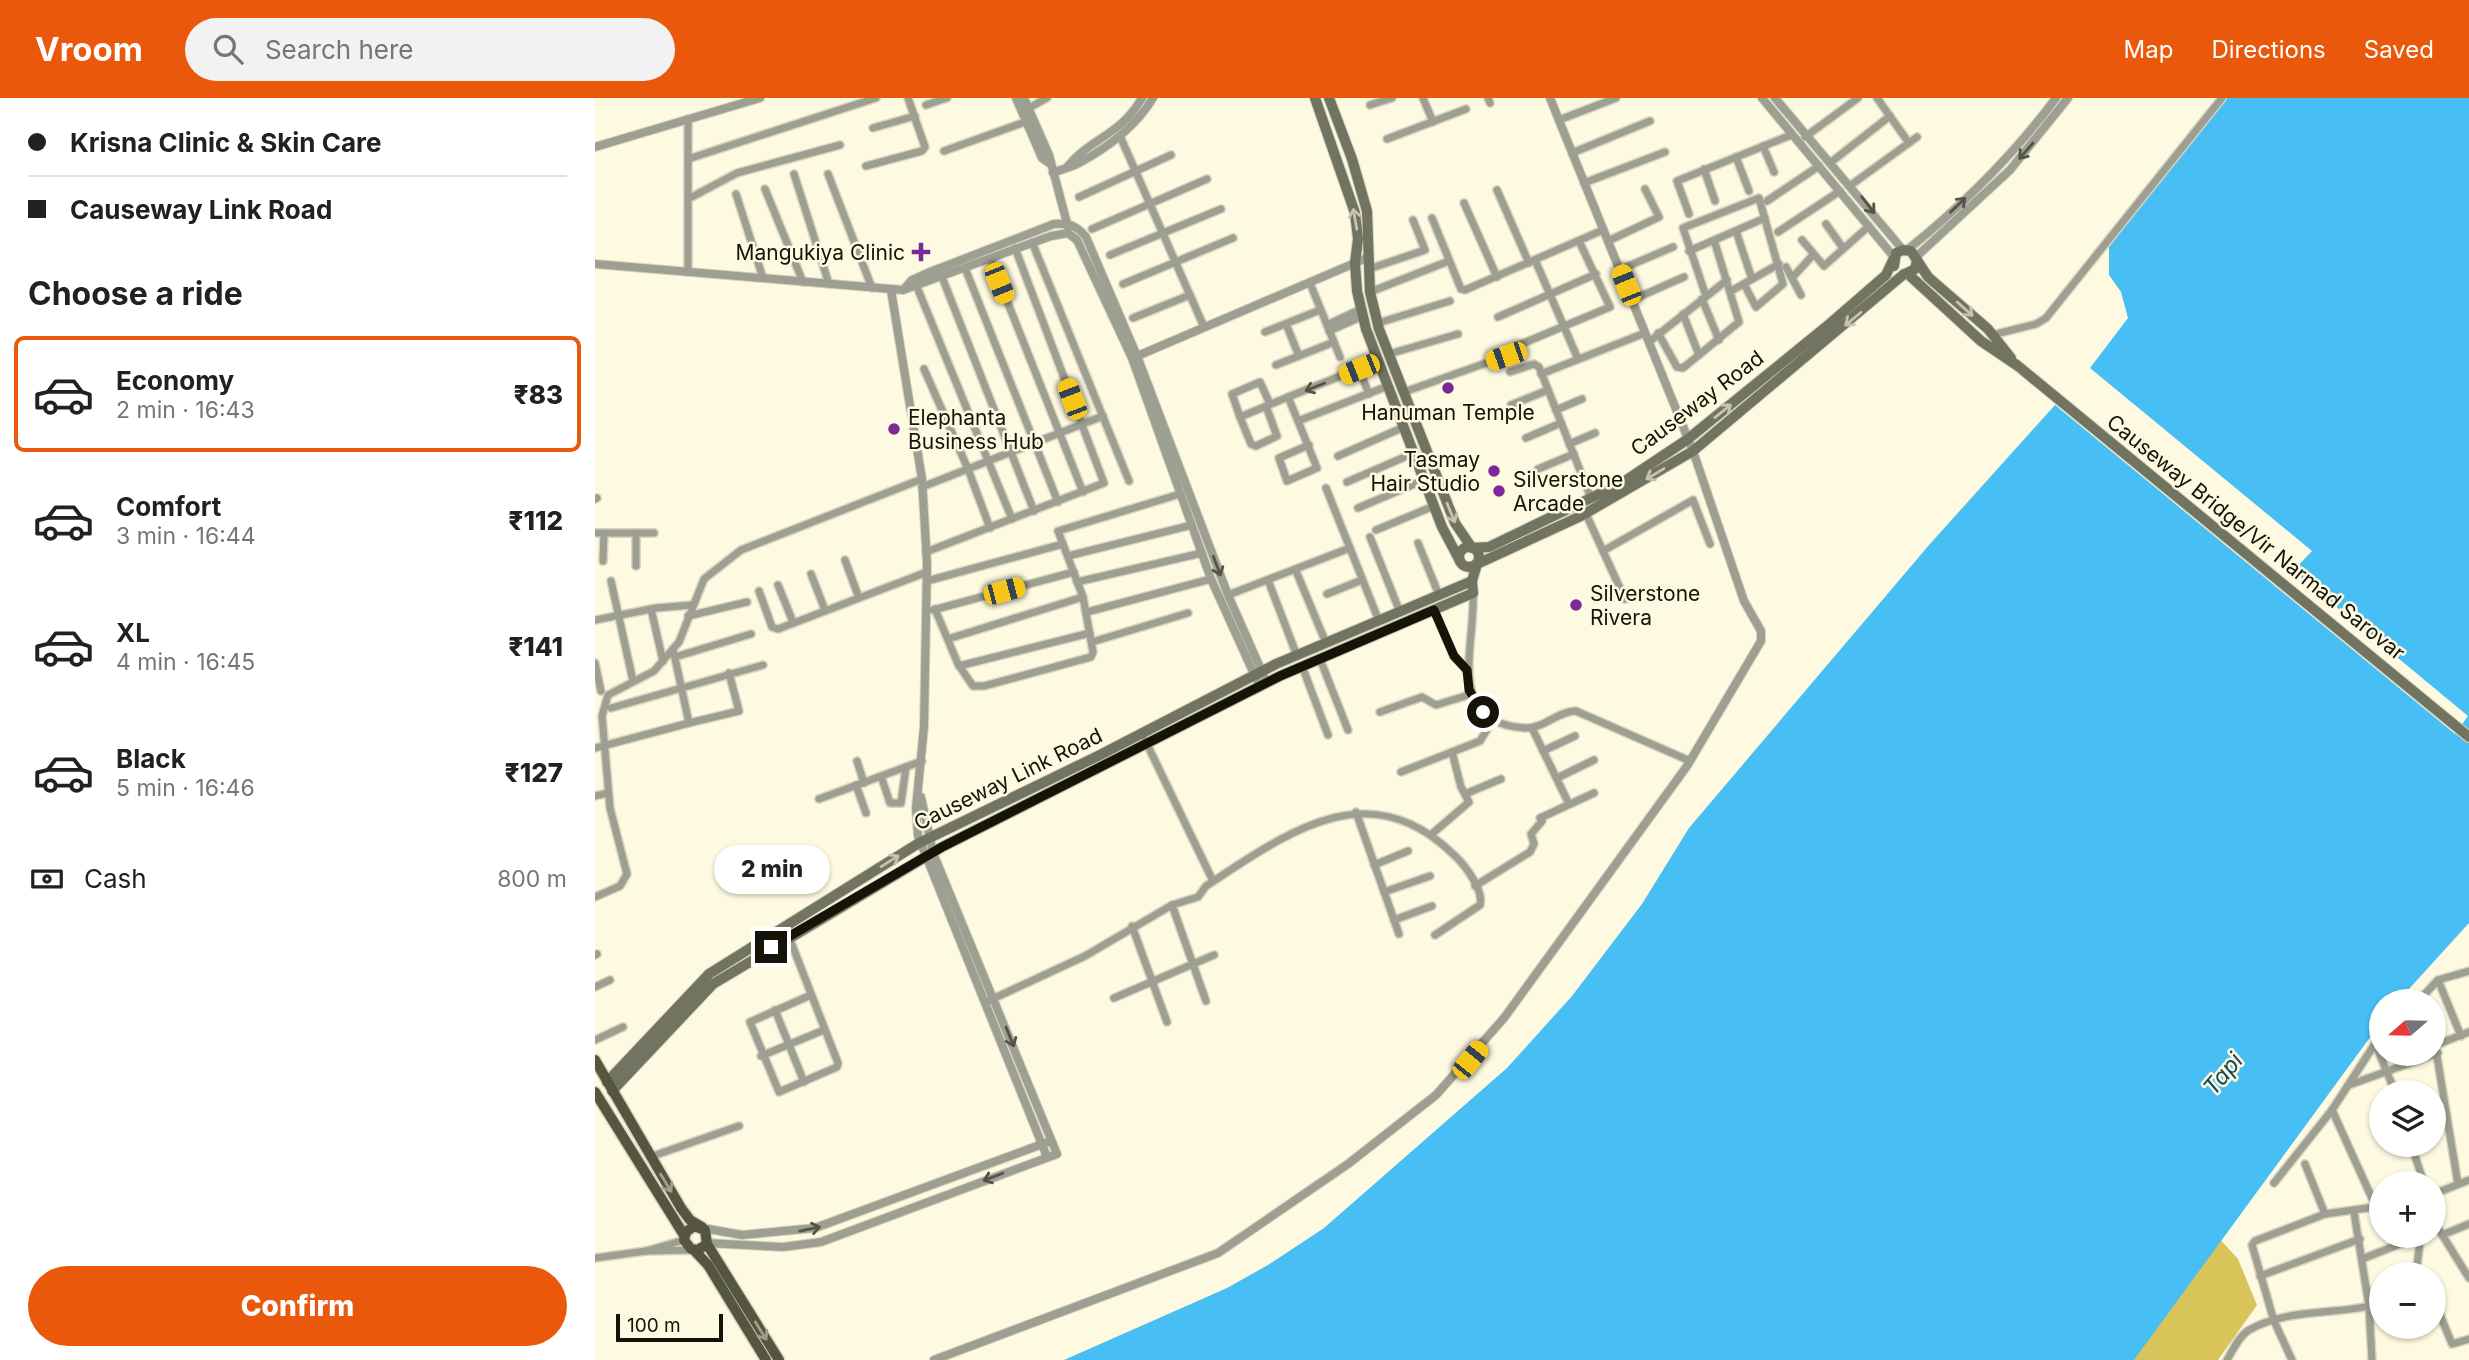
<!DOCTYPE html>
<meta charset="utf-8">
<style>
:root{--surface:#fff;--page:#f2f2f2;--text:#202124;--muted:#757577;--line:#e0e0e0;--accent:#ea580c}
body{margin:0;font-family:Inter,sans-serif;background:var(--page);color:var(--text);height:100vh;display:flex;flex-direction:column;font-size:26px;white-space:nowrap}
*{box-sizing:border-box;margin:0}
p{font-size:23px;color:var(--muted)}
.icon{flex:none;width:38px;height:38px;fill:none;stroke:currentColor;stroke-width:2;stroke-linecap:round;stroke-linejoin:round}
.map{position:relative;flex:1;overflow:hidden}
.panel{display:flex;flex-direction:column;background:var(--surface);width:595px}
.panel>*{flex:none}
.hud{display:grid;align-content:center;height:154px;padding:0 28px;background:var(--surface)}
.needle{width:46px;rotate:250deg}
.fabs{position:absolute;left:1774px;top:891px;display:grid;gap:14px}
.fabs a{display:grid;place-items:center;width:77px;height:77px;border-radius:50%;background:var(--surface);box-shadow:0 2px 5px #0004;font-size:35px}
.scale{position:absolute;left:21px;bottom:18px;width:107px;box-sizing:border-box;padding-left:7px;border:4px solid #161409;border-top:0;font-size:19px;line-height:24px;white-space:nowrap;color:#161409;-webkit-text-stroke:5px #fefae1;paint-order:stroke}
.end{position:absolute;width:32px;height:32px;margin:-16px;border:9px solid #161409;background:#fff;box-shadow:0 0 0 4px #fff}
.from{border-radius:50%}
.bubble{position:absolute;height:49px;border-radius:24px;background:var(--surface);box-shadow:0 2px 5px #0004;font-size:23px;font-weight:800;line-height:49px;text-align:center}
.car{position:absolute;width:21px;height:42px;margin:-21px -10px;border-radius:9px;box-shadow:0 0 5px 2px #0007;background:linear-gradient(#f5c518 24%,#345 0 40%,#f5c518 0 76%,#345 0 86%,#f5c518 0)}
.hud b{display:flex;align-items:center;gap:24px;height:66px;font-size:26px}
.hud b+b{border-top:2px solid var(--line)}
.hud i{width:18px;height:18px;background:var(--text)}
ul{padding:0;list-style:none}
li{display:flex;align-items:center;gap:21px;height:116px;margin:0 14px 10px;padding:0 14px;border:4px solid transparent;border-radius:10px}
li div{flex:1}
li b{display:block;font-size:26px}
li em{font-style:normal;font-weight:800}
li.selected{border-color:var(--accent)}
li>.icon{width:63px;height:63px;stroke-width:1.5}
h2{padding:0 28px;font-size:32px;line-height:84px}
.pay{display:flex;align-items:center;gap:18px;height:77px;padding:0 28px;font-size:26px}
.pay p{margin-inline-start:auto}
.primary-button{display:flex;gap:14px;margin-top:auto;padding:14px 28px}
.primary-button a{flex:1;height:80px;border-radius:42px;background:var(--accent);color:#fff;font-size:28px;font-weight:800;line-height:80px;text-align:center}
header{display:flex;align-items:center;gap:42px;box-sizing:border-box;height:98px;padding:0 35px;background:var(--accent);color:#fff}
header strong{font-size:33px}
nav{display:flex;gap:38px;margin-inline-start:auto;font-size:24px}
.search{width:490px;height:63px;background:var(--page);display:flex;align-items:center;gap:18px;box-sizing:border-box;padding:0 24px;border-radius:38px;color:var(--muted);font-size:26px}
main{display:flex;flex:1;min-height:0}
.map>svg:first-child{display:block}
</style>
<header>
<strong>Vroom</strong>
<div class="search"><svg class="icon" aria-label="search" viewBox="0 0 24 24"><circle cx="10" cy="10" r="6"/><path d="M15 15l6 6"/></svg>Search here</div>
<nav><a>Map</a><a>Directions</a><a>Saved</a></nav>
</header>
<main>
<section class="panel">
<div class="hud">
<b><i class="from"></i>Krisna Clinic &amp; Skin Care</b>
<b><i></i>Causeway Link Road</b>
</div>
<h2>Choose a ride</h2>
<ul>
<li class="selected"><svg class="icon" aria-label="car" viewBox="0 0 24 24"><path d="M5 17H2v-5l4-1 3-4h7l3 4 3 1v5h-3M9 17h6M6 11h13"/><circle cx="7" cy="17" r="2"/><circle cx="17" cy="17" r="2"/></svg><div><b>Economy</b><p>2 min · 16:43</p></div><em>₹83</em></li>
<li><svg class="icon" aria-label="car" viewBox="0 0 24 24"><path d="M5 17H2v-5l4-1 3-4h7l3 4 3 1v5h-3M9 17h6M6 11h13"/><circle cx="7" cy="17" r="2"/><circle cx="17" cy="17" r="2"/></svg><div><b>Comfort</b><p>3 min · 16:44</p></div><em>₹112</em></li>
<li><svg class="icon" aria-label="car" viewBox="0 0 24 24"><path d="M5 17H2v-5l4-1 3-4h7l3 4 3 1v5h-3M9 17h6M6 11h13"/><circle cx="7" cy="17" r="2"/><circle cx="17" cy="17" r="2"/></svg><div><b>XL</b><p>4 min · 16:45</p></div><em>₹141</em></li>
<li><svg class="icon" aria-label="car" viewBox="0 0 24 24"><path d="M5 17H2v-5l4-1 3-4h7l3 4 3 1v5h-3M9 17h6M6 11h13"/><circle cx="7" cy="17" r="2"/><circle cx="17" cy="17" r="2"/></svg><div><b>Black</b><p>5 min · 16:46</p></div><em>₹127</em></li>
</ul>
<div class="pay"><svg class="icon" aria-label="cash" viewBox="0 0 24 24"><path d="M3 7h18v10H3z"/><circle cx="12" cy="12" r="2"/></svg>Cash<p>800 m</p></div>
<div class="primary-button"><a>Confirm</a></div>
</section>
<div class="map">
<svg width="1874" height="1262" viewBox="0 0 1874 1262">
<rect width="100%" height="100%" fill="#fefae1"/>
<path fill="#d8c459" d="M1622 1138 1643 1161 1662 1207 1623 1262H1531Z"/>
<path fill="#47bef4" d="M1626 0H1874V825L1803 903H1787V923L1539 1262H469L632 1190 673 1167 729 1130 912 970 977 898 1047 806 1094 730 1334 447 1460 307 1860 636 1873 618 1698 473 1717 453 1495 270 1533 220 1526 194 1514 177V143Z"/>
<g fill="none" stroke-linecap="round" stroke-linejoin="round">
<g stroke="#d9d5be" stroke-width="10">
<g id="minor">
<path d="M828 0 838 24"/>
<path d="M893 0 895 5"/>
<path d="M1282 0 1314 45"/>
<path d="M331 7 352 0"/>
<path d="M775 7 797 0"/>
<path d="M434 10 452 0"/>
<path d="M964 22 1021 0"/>
<path d="M278 30 320 18"/>
<path d="M525 38 609 229"/>
<path d="M1210 39 1263 0"/>
<path d="M792 41 871 11"/>
<path d="M1168 48 1179 74"/>
<path d="M349 53 430 24"/>
<path d="M977 55 1055 23"/>
<path d="M1141 59 1154 93"/>
<path d="M93 61 281 0"/>
<path d="M1235 65 1295 18"/>
<path d="M271 68 327 53 330 49 313 0"/>
<path d="M1109 71 1120 103"/>
<path d="M199 76 234 186"/>
<path d="M233 76 277 190"/>
<path d="M989 85 1070 54"/>
<path d="M1256 87 1322 39"/>
<path d="M170 91 208 184"/>
<path d="M902 92 934 165"/>
<path d="M141 96 168 180"/>
<path d="M484 99 576 57"/>
<path d="M93 101 142 75 245 47"/>
<path d="M1172 103 1224 68"/>
<path d="M869 105 902 179"/>
<path d="M1094 116 1082 83 1196 37"/>
<path d="M837 120 866 191 870 192 1008 132"/>
<path d="M1231 126 1248 150"/>
<path d="M497 131 612 81"/>
<path d="M1141 133 1157 181"/>
<path d="M1183 134 1245 93"/>
<path d="M1207 142 1229 168 1274 128"/>
<path d="M1013 143 1064 119 1050 91"/>
<path d="M437 144 534 383"/>
<path d="M1094 153 1170 120"/>
<path d="M515 157 626 111"/>
<path d="M395 160 488 394"/>
<path d="M940 162 983 261"/>
<path d="M1191 169 1206 197"/>
<path d="M370 170 463 404"/>
<path d="M774 171 830 152 818 122"/>
<path d="M1024 172 1078 149"/>
<path d="M93 174V21"/>
<path d="M347 179 439 413"/>
<path d="M1197 180 1218 157"/>
<path d="M528 186 638 140"/>
<path d="M322 189 417 421"/>
<path d="M717 190 745 259"/>
<path d="M1136 193 1184 166"/>
<path d="M775 194 854 163"/>
<path d="M1111 198 1088 130 1164 100 1188 186 1161 209 1149 186"/>
<path d="M1107 201 1124 242"/>
<path d="M1037 202 1089 179"/>
<path d="M1088 216 1104 257"/>
<path d="M903 219 1001 176"/>
<path d="M538 220 595 197"/>
<path d="M783 225 855 203"/>
<path d="M691 226 704 258"/>
<path d="M732 227 766 211"/>
<path d="M734 233 768 218"/>
<path d="M670 234 725 212"/>
<path d="M1063 235 1082 269 1088 270 1144 224 1119 142"/>
<path d="M1397 237 1441 226 1451 220 1627 0"/>
<path d="M1054 244 1132 182"/>
<path d="M912 252 1015 209 984 143"/>
<path d="M794 256 863 236"/>
<path d="M783 263 693 299 703 323 793 288"/>
<path d="M681 267 739 244"/>
<path d="M329 271 373 371 395 430"/>
<path d="M764 271 774 296"/>
<path d="M915 274 939 266 944 269 996 400"/>
<path d="M946 276 1050 235"/>
<path d="M809 294 911 258"/>
<path d="M675 306 665 284 637 296 645 319 693 299"/>
<path d="M916 307 953 292"/>
<path d="M961 312 987 301"/>
<path d="M645 319 656 346 661 348 682 338 671 308"/>
<path d="M703 323 722 370 692 383 684 360 714 347"/>
<path d="M931 340 966 325"/>
<path d="M974 346 1000 335"/>
<path d="M743 358 809 329"/>
<path d="M943 371 979 356"/>
<path d="M752 384 819 355"/>
<path d="M327 389 508 318"/>
<path d="M731 390 784 523"/>
<path d="M0 401 2 400"/>
<path d="M763 410 829 382"/>
<path d="M991 416 1030 501"/>
<path d="M781 432 839 408"/>
<path d="M0 435H59"/>
<path d="M41 435V468"/>
<path d="M775 439 805 514"/>
<path d="M823 445 844 497"/>
<path d="M1008 453 1098 402 1115 446"/>
<path d="M331 454 509 385 420 150"/>
<path d="M473 458 597 427"/>
<path d="M250 462 264 500"/>
<path d="M8 463 9 435"/>
<path d="M701 473 731 545"/>
<path d="M216 476 230 512"/>
<path d="M673 482 702 558"/>
<path d="M16 483 38 583"/>
<path d="M332 483 468 446"/>
<path d="M482 484 607 455"/>
<path d="M183 487 198 524"/>
<path d="M164 493 177 529 183 531 332 474"/>
<path d="M878 495C881 547 848 625 930 630 948 631 963 613 981 613L1095 663"/>
<path d="M732 496 767 482"/>
<path d="M633 497 755 450"/>
<path d="M56 511 68 563"/>
<path d="M340 511 363 566 378 588H389L496 559 498 554 488 499 463 433 585 396"/>
<path d="M338 512 479 474"/>
<path d="M839 512 859 558 872 572"/>
<path d="M492 514 616 481"/>
<path d="M93 518 152 504"/>
<path d="M0 522 61 510 97 507"/>
<path d="M353 541 488 499"/>
<path d="M497 544 593 515"/>
<path d="M80 559 156 536"/>
<path d="M725 561 753 632"/>
<path d="M0 565 6 593"/>
<path d="M364 568 495 535"/>
<path d="M707 568 733 637"/>
<path d="M16 610 168 567"/>
<path d="M785 614 827 599 841 607 877 596"/>
<path d="M94 625 144 613 134 575"/>
<path d="M937 630 974 706"/>
<path d="M550 642 618 783"/>
<path d="M0 650 94 625 78 551"/>
<path d="M948 653 980 638"/>
<path d="M262 663 269 685"/>
<path d="M806 674 885 643 898 622"/>
<path d="M286 678 295 705H306L311 669"/>
<path d="M962 680 999 662"/>
<path d="M261 687 271 715"/>
<path d="M870 696 906 681"/>
<path d="M0 698 13 695"/>
<path d="M224 701 327 663"/>
<path d="M761 714 804 836"/>
<path d="M945 720 999 695"/>
<path d="M838 735 874 704 866 689 857 654"/>
<path d="M779 767 813 753"/>
<path d="M880 788 935 754 939 746 936 736 947 723"/>
<path d="M789 794 835 778"/>
<path d="M0 799 25 788 32 776 15 710 7 618 13 597 59 573 84 544 109 481 146 452 327 381"/>
<path d="M577 807 611 903"/>
<path d="M799 822 837 808"/>
<path d="M537 828 572 924"/>
<path d="M194 839 243 965 242 969 184 994 155 924 216 897"/>
<path d="M0 857 2 856"/>
<path d="M1843 882 1866 938"/>
<path d="M0 889 15 882"/>
<path d="M519 900 619 857"/>
<path d="M1807 903 1828 898 1843 882 1874 873"/>
<path d="M391 904 490 858 577 807 603 799 611 788C692 735 774 673 859 757 870 767 889 792 885 807L840 837"/>
<path d="M180 912 209 984"/>
<path d="M1839 940 1863 1086"/>
<path d="M0 942 28 929"/>
<path d="M1780 945 1800 994"/>
<path d="M1841 947 1874 934"/>
<path d="M166 958 229 932"/>
<path d="M1754 987 1843 955"/>
<path d="M1737 1012 1781 1109"/>
<path d="M1816 1046 1829 1085"/>
<path d="M55 1059 144 1028"/>
<path d="M1710 1066 1730 1116"/>
<path d="M1679 1085 1737 1012 1787 935"/>
<path d="M1839 1096 1874 1082"/>
<path d="M1759 1114 1774 1208 1777 1262"/>
<path d="M1841 1127 1874 1180"/>
<path d="M1847 1137 1874 1126"/>
<path d="M89 1142 51 1153 98 1152"/>
<path d="M0 1160 51 1153"/>
<path d="M1767 1161 1825 1138"/>
<path d="M1821 1176 1825 1144 1830 1138"/>
<path d="M1665 1178 1765 1141"/>
<path d="M1839 1202 1857 1246 1874 1241"/>
<path d="M1632 1262C1638 1252 1644 1238 1654 1232 1694 1209 1744 1218 1787 1205"/>
<path d="M1697 1262 1679 1223 1657 1147 1660 1143 1730 1116 1787 1108"/>
</g>
</g>
<g stroke="#d9d5be" stroke-width="10">
<g id="tertiary">
<path d="M421 0 447 60 454 65"/>
<path d="M429 0 454 57 473 129"/>
<path d="M1167 0 1299 159"/>
<path d="M1180 0 1308 152"/>
<path d="M0 49 165 0"/>
<path d="M473 68C496 40 526 37 547 0"/>
<path d="M458 75C467 71 477 69 484 65 512 50 541 28 558 0"/>
<path d="M1312 152C1367 108 1419 56 1461 0"/>
<path d="M1321 159 1415 72 1473 0"/>
<path d="M0 166 308 192 456 138 473 135 482 142 537 260 616 481 665 589"/>
<path d="M310 190 317 182 335 174 459 126C474 125 481 127 491 139L542 258 633 497 672 585"/>
<path d="M296 192 327 381 332 465 329 629 321 710 323 738 452 1059"/>
<path d="M540 259 774 159"/>
<path d="M108 1130 147 1137 220 1130 453 1044"/>
<path d="M112 1145 188 1149 226 1144 462 1056 338 755 326 699"/>
<path d="M339 1262 623 1155 753 1066 841 997 909 920 1092 668 1166 543V533L1149 503 1098 353 955 0"/>
</g>
</g>
<g stroke="#d9d5be" stroke-width="12">
<g id="secondary">
<path d="M720 0 760 115 763 141 760 165 762 193 771 231 847 429 865 463"/>
<path d="M734 0 757 61 772 113 775 194 784 231 860 425 877 450 894 449 1027 385 1093 341 1231 229 1291 177 1298 162"/>
<path d="M1299 168 1301 155 1308 152 1316 153 1333 179 1393 231 1416 260"/>
<path d="M1310 176 1320 171 1322 163"/>
<path d="M1313 176 1386 243 1423 268 1874 639"/>
<circle cx="874" cy="459" r="10"/>
<path d="M12 984 114 876 324 745 503 658 681 566 877 483"/>
<path d="M17 993 118 886 347 749 685 578 878 495 877 483 882 466 986 418 1098 353 1309 176"/>
</g>
</g>
<g stroke="#d9d5be" stroke-width="13">
<g id="primary">
<path d="M0 962 86 1110 95 1122 107 1129"/>
<path d="M0 994 89 1137"/>
<path d="M112 1146 103 1152 96 1151 89 1142 91 1134 99 1128 110 1132 112 1146 184 1262"/>
<path d="M99 1152 113 1167 171 1262"/>
</g>
</g>
<use href="#minor" stroke="#9d9f92" stroke-width="7"/>
<use href="#tertiary" stroke="#9d9f92" stroke-width="8"/>
<use href="#secondary" stroke="#727462" stroke-width="10"/>
<use href="#primary" stroke="#545640" stroke-width="10"/>
</g>
<defs><path id="oneway-shaft" d="M-6 0H5M1.5-3L5.5 0L1.5 3" fill="none" stroke-width="1.6" stroke-linecap="round" stroke-linejoin="round" transform="scale(1.75)"/></defs>
<g stroke="#535347">
<use href="#oneway-shaft" transform="translate(1431 53) rotate(131)"/>
<use href="#oneway-shaft" transform="translate(1273 107) rotate(52)"/>
<use href="#oneway-shaft" transform="translate(1363 107) rotate(-44)"/>
<use href="#oneway-shaft" transform="translate(720 289) rotate(158)"/>
<use href="#oneway-shaft" transform="translate(622 468) rotate(69)"/>
<use href="#oneway-shaft" transform="translate(415 939) rotate(68)"/>
<use href="#oneway-shaft" transform="translate(398 1079) rotate(159)"/>
<use href="#oneway-shaft" transform="translate(215 1131) rotate(-12)"/>
</g>
<g stroke="#c6c4ae">
<use href="#oneway-shaft" transform="translate(760 121) rotate(-100)"/>
<use href="#oneway-shaft" transform="translate(1370 211) rotate(42)"/>
<use href="#oneway-shaft" transform="translate(1258 221) rotate(140)"/>
<use href="#oneway-shaft" transform="translate(1128 313) rotate(-39)"/>
<use href="#oneway-shaft" transform="translate(1060 376) rotate(149)"/>
<use href="#oneway-shaft" transform="translate(856 415) rotate(68)"/>
<use href="#oneway-shaft" transform="translate(295 763) rotate(-32)"/>
</g>
<g stroke="#a0a088">
<use href="#oneway-shaft" transform="translate(71 1085) rotate(59)"/>
<use href="#oneway-shaft" transform="translate(166 1233) rotate(58)"/>
</g>
<g fill="none" stroke-linecap="round" stroke-linejoin="round">
<path stroke="#161409" stroke-width="9" d="M176 849 347 749 685 578 839 512 859 558 872 572 874 592 888 614"/>
</g>
<g fill="#7d2897" stroke="#fefae1" stroke-width="2.5">
<path d="M322.5 143.5h7v7h7v7h-7v7h-7v-7h-7v-7h7z"/>
<circle cx="853" cy="290" r="7"/>
<circle cx="299" cy="331" r="7"/>
<circle cx="899" cy="373" r="7"/>
<circle cx="904" cy="393" r="7"/>
<circle cx="981" cy="507" r="7"/>
</g>
<g text-anchor="middle" dominant-baseline="central" stroke-width="5" stroke-linejoin="round" paint-order="stroke">
<g font-size="21" fill="#161409" stroke="#fefae1" text-anchor="start">
<text x="310" y="154" text-anchor="end">Mangukiya Clinic</text>
<text x="853" y="314" text-anchor="middle">Hanuman Temple</text>
<text x="313" y="319">Elephanta<tspan x="313" dy="24">Business Hub</tspan></text>
<text x="885" y="361" text-anchor="end">Tasmay<tspan x="885" dy="24">Hair Studio</tspan></text>
<text x="918" y="381">Silverstone<tspan x="918" dy="24">Arcade</tspan></text>
<text x="995" y="495">Silverstone<tspan x="995" dy="24">Rivera</tspan></text>
</g>
<g font-size="21" fill="#161409" stroke="#fefae1">
<text transform="translate(1102 305) rotate(-37)">Causeway Road</text>
<text transform="translate(1661 439) rotate(39)">Causeway Bridge/Vir Narmad Sarovar</text>
<text transform="translate(413 681) rotate(-26)">Causeway Link Road</text>
</g>
<g font-size="23" font-style="italic" fill="#16475d" stroke="#fefae1">
<text transform="translate(1628 976) rotate(-50)">Tapi</text>
</g>
</g>
</svg>
<div class="fabs">
<a><svg class="needle" viewBox="-14 -14 28 28"><path d="M0-13l5 13h-10z" fill="#e53935"/><path d="M0 13l5-13h-10z" fill="#757577"/></svg></a>
<a><svg class="icon" aria-label="layers" viewBox="0 0 24 24"><path d="M12 4l9 5-9 5-9-5zM3 14l9 5 9-5"/></svg></a>
<a>+</a>
<a>−</a>
</div>
<div class="scale">100 m</div>
<i class="end from" style="left:888px;top:614px"></i>
<i class="end" style="left:176px;top:849px"></i>
<div class="bubble" style="left:119px;top:747px;width:116px">2 min</div>
<i class="car" style="left:404px;top:185px;rotate:158deg"></i>
<i class="car" style="left:1031px;top:187px;rotate:338deg"></i>
<i class="car" style="left:911px;top:258px;rotate:251deg"></i>
<i class="car" style="left:764px;top:271px;rotate:248deg"></i>
<i class="car" style="left:477px;top:301px;rotate:339deg"></i>
<i class="car" style="left:409px;top:493px;rotate:75deg"></i>
<i class="car" style="left:875px;top:962px;rotate:39deg"></i>
</div>
</main>
